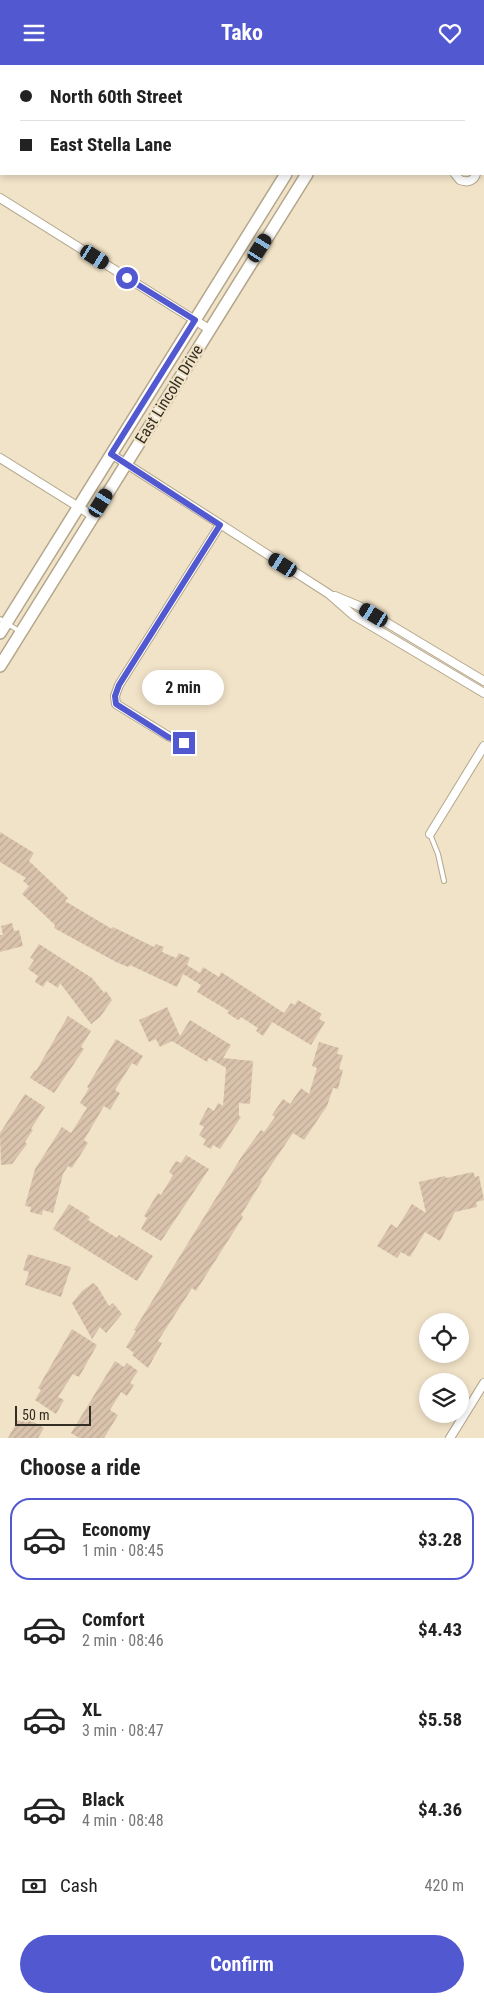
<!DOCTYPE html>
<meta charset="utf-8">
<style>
:root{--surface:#fff;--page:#f6f6f6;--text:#222;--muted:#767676;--line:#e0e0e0;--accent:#5258cf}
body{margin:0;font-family:"Roboto Condensed",sans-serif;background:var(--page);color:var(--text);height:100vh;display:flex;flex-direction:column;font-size:19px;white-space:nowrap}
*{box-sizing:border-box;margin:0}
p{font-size:16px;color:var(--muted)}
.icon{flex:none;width:28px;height:28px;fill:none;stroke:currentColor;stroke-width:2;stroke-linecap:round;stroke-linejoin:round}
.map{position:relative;height:1373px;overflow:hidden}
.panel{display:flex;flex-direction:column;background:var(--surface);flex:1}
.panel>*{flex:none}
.guide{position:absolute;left:0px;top:0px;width:485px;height:110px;box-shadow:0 2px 8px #0003;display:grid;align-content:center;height:110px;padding:0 20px;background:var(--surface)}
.tools{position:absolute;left:419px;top:1248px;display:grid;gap:10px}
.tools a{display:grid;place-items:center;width:50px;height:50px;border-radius:50%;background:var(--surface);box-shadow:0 2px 8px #0003;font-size:25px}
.scale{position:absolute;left:15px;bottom:12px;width:76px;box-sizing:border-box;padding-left:5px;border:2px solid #332e23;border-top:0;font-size:14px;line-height:18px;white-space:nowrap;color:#332e23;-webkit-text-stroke:4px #f1e3c8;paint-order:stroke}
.end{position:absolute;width:22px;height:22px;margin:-11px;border:6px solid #5258cf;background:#fff;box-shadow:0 0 0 2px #fff}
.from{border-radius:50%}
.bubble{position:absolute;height:35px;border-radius:18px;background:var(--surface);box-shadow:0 2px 8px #0003;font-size:16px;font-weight:700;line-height:35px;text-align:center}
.car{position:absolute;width:15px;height:30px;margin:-15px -8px;border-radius:6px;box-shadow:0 0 4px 1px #0007;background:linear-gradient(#222 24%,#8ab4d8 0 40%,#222 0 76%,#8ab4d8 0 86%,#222 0)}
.guide b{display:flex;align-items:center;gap:18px;height:48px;font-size:19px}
.guide b+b{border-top:1px solid var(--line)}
.guide i{width:12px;height:12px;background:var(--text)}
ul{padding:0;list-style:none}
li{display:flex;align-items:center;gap:15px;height:82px;margin:0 10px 8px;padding:0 10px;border:2px solid transparent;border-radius:20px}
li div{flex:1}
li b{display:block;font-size:19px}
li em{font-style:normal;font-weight:700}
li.active{border-color:var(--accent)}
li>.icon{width:45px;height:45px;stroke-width:1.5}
h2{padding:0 20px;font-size:22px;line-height:60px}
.pay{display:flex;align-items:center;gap:12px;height:55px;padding:0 20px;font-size:19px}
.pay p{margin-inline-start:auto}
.cta{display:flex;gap:10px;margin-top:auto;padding:10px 20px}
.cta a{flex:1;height:58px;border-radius:30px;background:var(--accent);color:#fff;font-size:20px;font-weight:700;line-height:58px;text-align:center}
header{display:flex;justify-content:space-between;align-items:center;height:65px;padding:0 20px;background:var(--accent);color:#fff;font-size:22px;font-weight:700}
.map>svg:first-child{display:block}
</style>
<header><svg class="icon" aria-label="menu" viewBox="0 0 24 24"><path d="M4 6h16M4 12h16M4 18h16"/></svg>Tako<svg class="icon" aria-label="heart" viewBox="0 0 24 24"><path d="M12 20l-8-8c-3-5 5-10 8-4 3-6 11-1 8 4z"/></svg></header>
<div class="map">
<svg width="484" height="1373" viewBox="0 0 484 1373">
<defs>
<pattern id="building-hatch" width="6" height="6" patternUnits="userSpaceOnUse" patternTransform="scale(1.25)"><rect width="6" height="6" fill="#dac3ad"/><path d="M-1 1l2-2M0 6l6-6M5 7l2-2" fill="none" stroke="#bca895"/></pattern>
</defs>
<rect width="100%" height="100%" fill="#f1e3c8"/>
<g fill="url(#building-hatch)">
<path d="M0 767 34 788 29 796 68 833 65 836 112 864 113 862 154 882 156 879 164 882 162 887 176 893 179 888 190 893 187 900 200 908 203 902 219 912 221 907 284 948 291 938 295 940 298 935 322 949 319 954 325 957 311 980 272 957 263 971 256 966 258 963 241 952 238 955 227 948 229 946 197 927 201 920 183 909 177 922 130 900 128 902 116 897 54 863 55 860 22 829 29 821 23 816 26 813 0 797Z"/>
<path d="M12 858 14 866 19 865 23 881 0 887V870H3L1 861Z"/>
<path d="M39 879 92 913 104 928 106 926 112 935 100 952 91 959 60 918 58 923 47 916 43 922 35 917 38 911 28 904 34 895 30 893Z"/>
<path d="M167 942 180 971 190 955 231 980 223 993 253 996 250 1039 239 1038V1051L241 1052 220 1084 213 1080 211 1084 203 1080 206 1075 199 1070 204 1062 199 1059 208 1042 214 1046 218 1038 223 1041 226 1003 209 993 207 997 172 976 160 982 156 974 149 977 139 955Z"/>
<path d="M68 951 91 966 81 982 84 984 54 1028 30 1013 35 1005 36 1006Z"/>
<path d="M116 974 143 991 137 1001 132 998 115 1025 120 1028 110 1045 104 1041 84 1075 88 1078 72 1103 68 1101 63 1109 53 1148 43 1145 42 1150 30 1147 31 1142 25 1141 35 1104 62 1062 71 1068 87 1043 80 1038 89 1023 87 1022 96 1007Z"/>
<path d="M319 977 339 983 337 989 343 990 339 1004 343 1005 338 1024 333 1023 327 1041 304 1075 293 1068 261 1115 262 1116 241 1150 243 1152 196 1226 192 1223 158 1276 162 1278 148 1303 132 1290 134 1288 126 1282 136 1266 134 1265 242 1091 261 1065 264 1067 275 1052 272 1050 283 1034 290 1039 301 1023 309 1029 317 1003 312 1001Z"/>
<path d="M25 1029 45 1042 31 1064 33 1065 25 1077 27 1079 12 1099 1 1100 0 1068Z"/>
<path d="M186 1090 209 1104 161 1176 141 1164 147 1153 144 1151 158 1128 161 1130 173 1110 169 1107 176 1096 181 1098Z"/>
<path d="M473 1107 475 1112 479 1111 484 1135 476 1137 477 1142 455 1147 440 1176 425 1167 410 1192 401 1187 397 1193 377 1181 391 1159 397 1163 412 1139 426 1148 419 1117 445 1111 446 1113Z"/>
<path d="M69 1139 90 1152 88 1155 117 1173 119 1170 153 1191 137 1216 53 1164Z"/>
<path d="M28 1189 71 1202 61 1232 25 1220 29 1207 23 1205Z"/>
<path d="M93 1218 97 1221 109 1241 113 1238 122 1249 106 1268 100 1262 92 1274 72 1238 82 1226Z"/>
<path d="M72 1264 97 1280 79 1312 73 1309 58 1332 64 1335 56 1349 35 1335 41 1325 38 1323Z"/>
<path d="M115 1296 124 1302 127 1298 138 1306 130 1318 134 1320 127 1331 121 1327 110 1345 118 1350 104 1373H79L71 1368Z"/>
<path d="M25 1352 44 1363 38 1373H8L18 1355 22 1357Z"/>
</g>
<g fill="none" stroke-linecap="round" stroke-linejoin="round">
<g stroke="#b3a68b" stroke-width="6">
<g id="service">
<path d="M0 554 19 566"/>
<path d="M430 769 438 789 444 816"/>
</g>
</g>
<g stroke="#b3a68b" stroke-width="10">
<g id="minor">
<path d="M484 52V51"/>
<path d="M455 109 460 115C467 118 474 116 476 109"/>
<path d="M0 133 209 264"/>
<path d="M111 389 329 529 353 550 484 628"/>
<path d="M0 393 93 451"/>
<path d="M335 531 359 541 484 616"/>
<path d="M183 678 168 671 116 639 115 631 119 620 220 460"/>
<path d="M430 769 484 681"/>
<path d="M450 1373 484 1318"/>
</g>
</g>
<g stroke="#b3a68b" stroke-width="14">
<g id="secondary">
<path d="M353 1V0"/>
<path d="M374 1 375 0"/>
<path d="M0 568 286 109"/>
<path d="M0 601 307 109"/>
</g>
</g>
<use href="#service" stroke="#fff" stroke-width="4"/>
<use href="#minor" stroke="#fff" stroke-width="8"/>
<use href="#secondary" stroke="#fff" stroke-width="11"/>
</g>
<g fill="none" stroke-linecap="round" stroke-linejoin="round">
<path stroke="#5258cf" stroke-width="6" d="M127 213 195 255 111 389 220 460 119 620 115 631 116 639 168 672 184 678"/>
</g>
<g text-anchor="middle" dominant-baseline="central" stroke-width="4.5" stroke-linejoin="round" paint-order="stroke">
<g font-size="16" fill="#332e23" stroke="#f1e3c8">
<text transform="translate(169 329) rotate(-58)">East Lincoln Drive</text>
</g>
</g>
</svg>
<div class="tools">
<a><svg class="icon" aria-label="locate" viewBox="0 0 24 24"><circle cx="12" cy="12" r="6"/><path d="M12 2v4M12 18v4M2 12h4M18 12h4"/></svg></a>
<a><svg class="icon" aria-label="layers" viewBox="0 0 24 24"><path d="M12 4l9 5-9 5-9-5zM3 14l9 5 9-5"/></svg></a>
</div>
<div class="scale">50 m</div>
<i class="end from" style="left:127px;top:213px"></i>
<i class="end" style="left:184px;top:678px"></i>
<div class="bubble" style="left:142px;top:605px;width:82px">2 min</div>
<i class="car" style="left:260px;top:183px;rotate:32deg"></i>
<i class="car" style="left:95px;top:192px;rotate:122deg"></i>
<i class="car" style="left:101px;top:438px;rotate:32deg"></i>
<i class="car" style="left:283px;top:500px;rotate:302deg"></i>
<i class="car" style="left:374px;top:550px;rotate:301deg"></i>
<div class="guide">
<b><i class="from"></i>North 60th Street</b>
<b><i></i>East Stella Lane</b>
</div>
</div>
<section class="panel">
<h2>Choose a ride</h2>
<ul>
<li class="active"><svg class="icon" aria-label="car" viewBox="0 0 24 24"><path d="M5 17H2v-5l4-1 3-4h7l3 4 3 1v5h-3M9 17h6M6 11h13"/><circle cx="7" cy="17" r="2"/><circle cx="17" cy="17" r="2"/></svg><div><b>Economy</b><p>1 min · 08:45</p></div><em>$3.28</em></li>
<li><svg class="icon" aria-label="car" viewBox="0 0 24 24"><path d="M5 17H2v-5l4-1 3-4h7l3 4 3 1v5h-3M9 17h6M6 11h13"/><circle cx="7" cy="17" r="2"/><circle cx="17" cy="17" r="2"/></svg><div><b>Comfort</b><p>2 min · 08:46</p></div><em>$4.43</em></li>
<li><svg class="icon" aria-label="car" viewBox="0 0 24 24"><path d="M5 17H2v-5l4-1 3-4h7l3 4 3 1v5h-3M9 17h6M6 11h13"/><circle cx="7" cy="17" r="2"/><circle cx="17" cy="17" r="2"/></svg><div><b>XL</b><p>3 min · 08:47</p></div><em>$5.58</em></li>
<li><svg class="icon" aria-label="car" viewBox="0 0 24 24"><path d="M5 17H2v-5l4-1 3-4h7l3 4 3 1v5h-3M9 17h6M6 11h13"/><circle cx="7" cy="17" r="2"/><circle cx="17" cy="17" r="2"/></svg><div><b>Black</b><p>4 min · 08:48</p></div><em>$4.36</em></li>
</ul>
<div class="pay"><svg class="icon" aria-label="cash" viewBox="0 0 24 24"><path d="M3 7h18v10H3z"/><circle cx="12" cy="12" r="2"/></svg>Cash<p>420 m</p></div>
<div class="cta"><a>Confirm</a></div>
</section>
